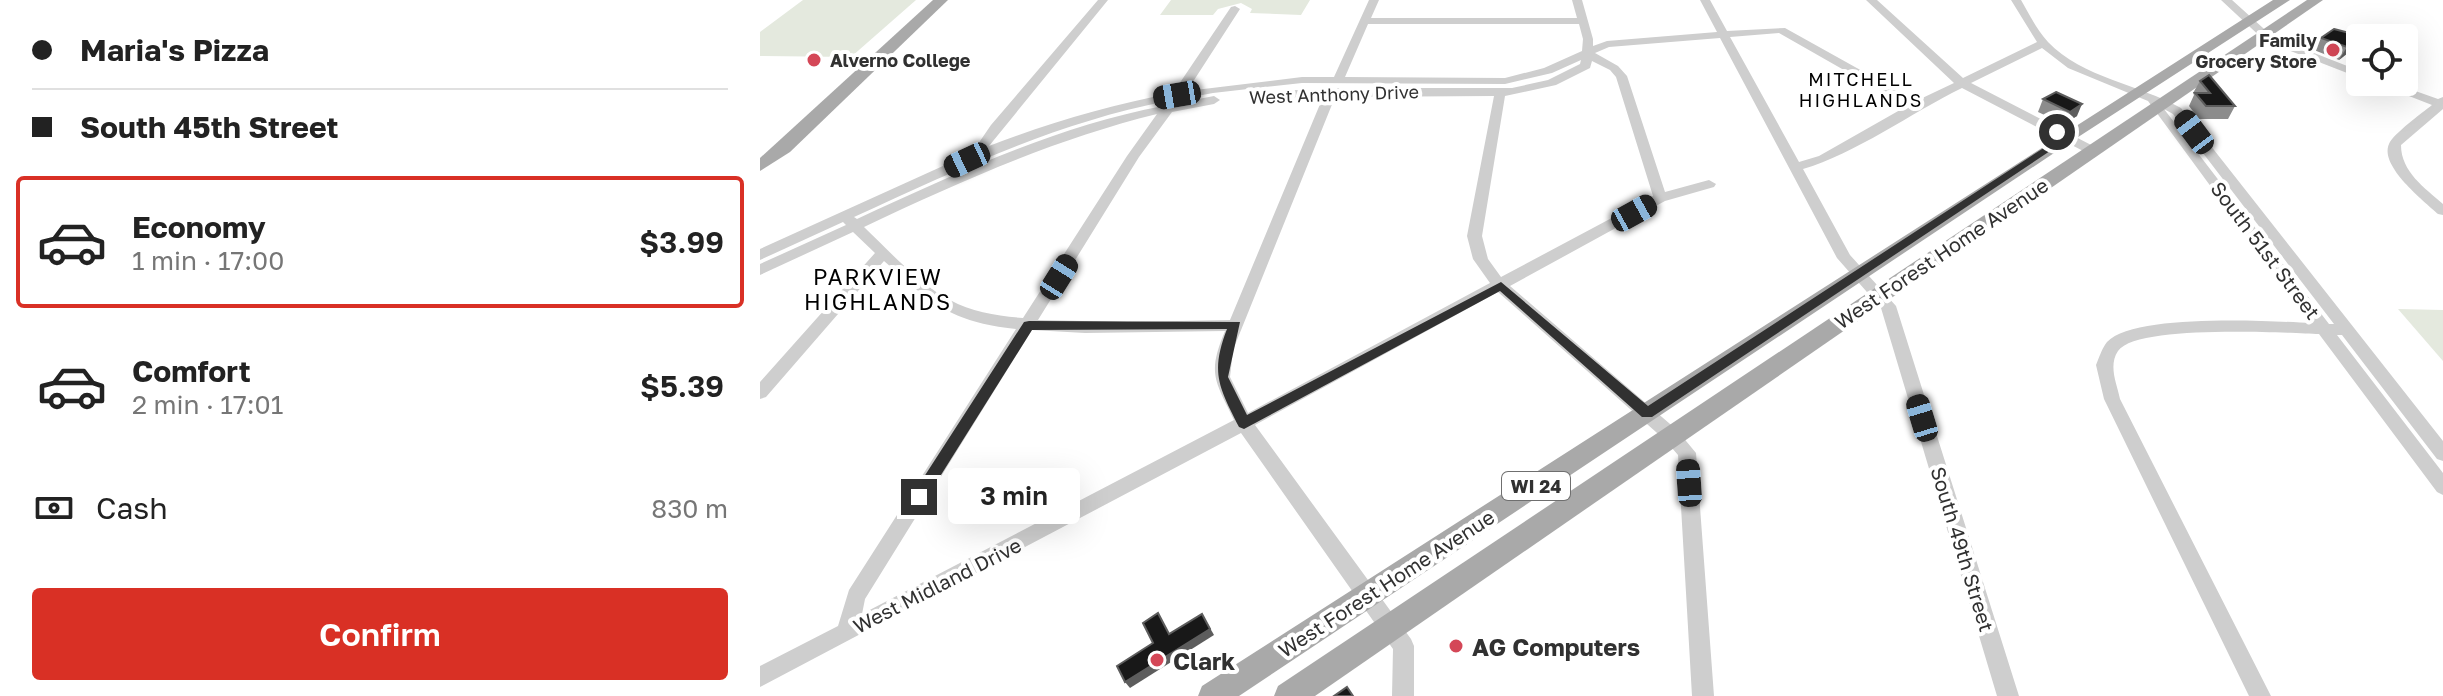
<!DOCTYPE html>
<meta charset="utf-8">
<style>
:root{--surface:#fff;--page:#f2f2f2;--text:#222;--muted:#767676;--line:#e0e0e0;--accent:#d93025}
body{margin:0;font-family:"Golos Text",sans-serif;background:var(--page);color:var(--text);height:100vh;display:flex;flex-direction:column;font-size:30px;white-space:nowrap}
*{box-sizing:border-box;margin:0}
p{font-size:26px;color:var(--muted)}
.icon{flex:none;width:44px;height:44px;fill:none;stroke:currentColor;stroke-width:2;stroke-linecap:round;stroke-linejoin:round}
.map{position:relative;flex:1;overflow:hidden}
.sheet{display:flex;flex-direction:column;background:var(--surface);width:760px}
.sheet>*{flex:none}
.top-card{display:grid;align-content:center;height:176px;padding:0 32px;background:var(--surface)}
.fabs{position:absolute;left:1586px;top:24px;display:grid;gap:16px}
.fabs a{display:grid;place-items:center;width:72px;height:72px;border-radius:8px;background:var(--surface);box-shadow:0 8px 32px #0002;font-size:40px}
.end{position:absolute;width:36px;height:36px;margin:-18px;border:10px solid #313131;background:#fff;box-shadow:0 0 0 4px #fff}
.from{border-radius:50%}
.bubble{position:absolute;height:56px;border-radius:8px;background:var(--surface);box-shadow:0 8px 32px #0002;font-size:26px;font-weight:600;line-height:56px;text-align:center}
.car{position:absolute;width:24px;height:48px;margin:-24px -12px;border-radius:10px;box-shadow:0 0 6px 2px #0007;background:linear-gradient(#222 24%,#8ab4d8 0 40%,#222 0 76%,#8ab4d8 0 86%,#222 0)}
.top-card b{display:flex;align-items:center;gap:28px;height:76px;font-size:30px}
.top-card b+b{border-top:2px solid var(--line)}
.top-card i{width:20px;height:20px;background:var(--text)}
ul{padding:0;list-style:none}
li{display:flex;align-items:center;gap:24px;height:132px;margin:0 16px 12px;padding:0 16px;border:4px solid transparent;border-radius:8px}
li div{flex:1}
li b{display:block;font-size:30px}
li em{font-style:normal;font-weight:600}
li.on{border-color:var(--accent)}
li>.icon{width:72px;height:72px;stroke-width:1.5}
.pay{display:flex;align-items:center;gap:20px;height:88px;padding:0 32px;font-size:30px}
.pay p{margin-inline-start:auto}
.primary-button{display:flex;gap:16px;margin-top:auto;padding:16px 32px}
.primary-button a{flex:1;height:92px;border-radius:8px;background:var(--accent);color:#fff;font-size:32px;font-weight:600;line-height:92px;text-align:center}
main{display:flex;flex:1;min-height:0}
.map>svg:first-child{display:block}
</style>
<main>
<section class="sheet">
<div class="top-card">
<b><i class="from"></i>Maria's Pizza</b>
<b><i></i>South 45th Street</b>
</div>
<ul>
<li class="on"><svg class="icon" aria-label="car" viewBox="0 0 24 24"><path d="M5 17H2v-5l4-1 3-4h7l3 4 3 1v5h-3M9 17h6M6 11h13"/><circle cx="7" cy="17" r="2"/><circle cx="17" cy="17" r="2"/></svg><div><b>Economy</b><p>1 min · 17:00</p></div><em>$3.99</em></li>
<li><svg class="icon" aria-label="car" viewBox="0 0 24 24"><path d="M5 17H2v-5l4-1 3-4h7l3 4 3 1v5h-3M9 17h6M6 11h13"/><circle cx="7" cy="17" r="2"/><circle cx="17" cy="17" r="2"/></svg><div><b>Comfort</b><p>2 min · 17:01</p></div><em>$5.39</em></li>
</ul>
<div class="pay"><svg class="icon" aria-label="cash" viewBox="0 0 24 24"><path d="M3 7h18v10H3z"/><circle cx="12" cy="12" r="2"/></svg>Cash<p>830 m</p></div>
<div class="primary-button"><a>Confirm</a></div>
</section>
<div class="map">
<svg width="1683" height="696" viewBox="0 0 1683 696">
<rect width="100%" height="100%" fill="#fff"/>
<g fill="#e4e9de">
<path d="M43 0H156L91 57 0 56V32Z"/>
<path d="M411 0H550L541 15 490 13 492 9 481 3 458 9 453 15H400Z"/>
<path d="M1638 309 1683 310V361Z"/>
</g>
<g fill="none" stroke-linecap="round" stroke-linejoin="round">
<g fill="#cecece" fill-rule="evenodd">
<path d="M338 0H348L229 146C288 123 350 105 413 93L471 7 475 6 480 9 427 91 542 77H574L609 0H619L611 18H817L812 0H822L833 39V46L847 41 957 32 940 0H950L967 31 1025 28 1156 101 1194 83 1106 0H1117L1203 78 1277 42 1251 0H1261C1269 14 1277 30 1288 42 1323 78 1378 84 1421 108L1683 441V461L1677 459 1582 335H1577L1683 473V495L1677 492 1559 334C1524 333 1377 324 1358 351 1348 366 1357 384 1360 399L1511 696H1489L1344 399 1336 365C1339 358 1342 348 1347 342 1374 313 1511 321 1551 323L1388 101 1308 68 1282 48 1211 83 1337 148V154H1329L1202 88C1151 113 1095 154 1043 169L1090 255 1136 306 1259 696H1237L1121 308 1077 258 960 38 849 47 835 53 858 66 867 76 905 192 949 180 956 184 954 187 905 201 750 286 917 430 936 453 954 696H932L918 455 905 440 738 292 495 425 651 639 654 646V696H632L633 649 481 433 0 687V666L78 626 89 590 256 329C190 322 171 303 124 261L6 397 0 399V382L115 253 93 232 0 275V264L86 225 83 222 0 260V249L216 151V147L231 125ZM608 24H819L823 39 822 51 784 68 745 78 585 77ZM1019 33 1147 106 1059 156 1039 162 970 37ZM821 60 820 64 788 80 752 88H571L504 92V96L508 98 563 97 470 320 367 322 278 320 379 157 412 112 454 104 460 100 454 96 418 103 421 99 453 93 542 83 745 84 792 73ZM832 61 850 70 856 77 893 196 741 277 728 259 722 236 745 96 796 85 830 68ZM734 96 707 236 713 259 730 283 488 413 470 377 473 350 575 97ZM407 101 403 106C297 126 195 174 97 219L94 217C196 170 296 123 407 101ZM1404 109 1413 114 1574 324H1569ZM397 114 367 156 263 318C238 316 212 312 190 300 160 285 128 250 104 227 199 182 295 139 397 114ZM272 330 325 333 465 331C447 374 455 380 474 420L102 614 105 599Z"/>
<path d="M1461 0H1472L1513 37 1600 71V78L1505 41Z"/>
<path d="M1613 82H1630L1678 99 1683 97V109L1641 145C1641 172 1665 188 1683 204V215L1678 214C1664 201 1619 166 1629 144 1633 134 1662 113 1672 105Z"/>
</g>
<g fill="#a9a9a9" fill-rule="evenodd">
<path d="M173 0H188L30 152 0 171V158Z"/>
<path d="M1513 0H1530L1312 141 479 696H438L442 686Z"/>
<path d="M1547 0H1563L555 696H514L518 686Z"/>
</g>
</g>
<g fill="#8c8c8c">
<path d="M1561 38 1593 49 1579 60 1554 50Z"/>
<path d="M1440 81 1475 106 1468 119H1439L1429 106 1434 95 1433 93Z"/>
<path d="M1296 92 1317 116 1304 124 1278 112 1283 99Z"/>
</g>
<g fill="#5d5d5d">
<path d="M1601 36 1593 49 1579 60 1587 47Z"/>
<path d="M1322 104 1317 116 1304 124 1310 112Z"/>
<path d="M442 614 454 635 370 688 365 682Z"/>
</g>
<g fill="#181818" stroke="#5d5d5d" stroke-width="2">
<path d="M1574 29 1601 36 1587 47 1561 38Z"/>
<path d="M1449 75 1475 106H1446L1435 93H1450L1440 81Z"/>
<path d="M1296 92 1322 104 1310 112 1283 99Z"/>
<path d="M398 613 409 634 442 614 450 629 365 682 357 666 393 643 383 623Z"/>
<path d="M587 687 593 696H574Z"/>
</g>
<path fill="#313131" d="M1297 129 1311 137 892 417H882L740 291 484 429 479 427C459 387 450 373 467 329L272 330 164 502H154L151 497 264 322 269 321 480 322 468 377 487 415 741 282 888 406 1299 138 1292 132Z"/>
<g fill="#d44757" stroke="#fff" stroke-width="3">
<circle cx="1573" cy="50" r="8"/>
<circle cx="54" cy="60" r="8"/>
<circle cx="696" cy="646" r="8"/>
<circle cx="397" cy="660" r="8"/>
</g>
<g text-anchor="middle" dominant-baseline="central" stroke-width="8" stroke-linejoin="round" paint-order="stroke">
<g font-size="18" font-weight="bold" fill="#313131" stroke="#fff" text-anchor="end">
<text x="1557" y="40">Family<tspan x="1557" dy="21">Grocery Store</tspan></text>
<text x="70" y="60" text-anchor="start">Alverno College</text>
</g>
<g font-size="18" letter-spacing="2" fill="#000" stroke="#fff">
<text x="1101" y="79">MITCHELL<tspan x="1101" dy="21">HIGHLANDS</tspan></text>
</g>
<g font-size="18" fill="#313131" stroke="#fff">
<text transform="translate(574 94) rotate(-2)">West Anthony Drive</text>
</g>
<rect fill="#fff" stroke="#6f6f6f" stroke-width="2" x="742" y="472" width="68" height="28" rx="6"/>
<g font-size="18" font-weight="bold" fill="#313131">
<text x="776" y="486">WI 24</text>
</g>
<g font-size="20" fill="#313131" stroke="#fff">
<text transform="translate(1506 250) rotate(53)">South 51st Street</text>
<text transform="translate(1181 253) rotate(-34)">West Forest Home Avenue</text>
<text transform="translate(1203 549) rotate(73)">South 49th Street</text>
<text transform="translate(626 583) rotate(-33)">West Forest Home Avenue</text>
<text transform="translate(177 585) rotate(-27)">West Midland Drive</text>
</g>
<g font-size="22" letter-spacing="2" fill="#000" stroke="#fff">
<text x="118" y="276">PARKVIEW<tspan x="118" dy="25">HIGHLANDS</tspan></text>
</g>
<g font-size="24" font-weight="bold" fill="#313131" stroke="#fff" text-anchor="start">
<text x="712" y="646">AG Computers</text>
<text x="413" y="660">Clark</text>
</g>
</g>
</svg>
<div class="fabs">
<a><svg class="icon" aria-label="locate" viewBox="0 0 24 24"><circle cx="12" cy="12" r="6"/><path d="M12 2v4M12 18v4M2 12h4M18 12h4"/></svg></a>
</div>
<i class="end from" style="left:1297px;top:132px"></i>
<i class="end" style="left:159px;top:497px"></i>
<div class="bubble" style="left:188px;top:468px;width:132px">3 min</div>
<i class="car" style="left:417px;top:95px;rotate:260deg"></i>
<i class="car" style="left:1434px;top:132px;rotate:323deg"></i>
<i class="car" style="left:207px;top:160px;rotate:245deg"></i>
<i class="car" style="left:874px;top:213px;rotate:61deg"></i>
<i class="car" style="left:299px;top:277px;rotate:32deg"></i>
<i class="car" style="left:1162px;top:418px;rotate:343deg"></i>
<i class="car" style="left:929px;top:483px;rotate:356deg"></i>
</div>
</main>
